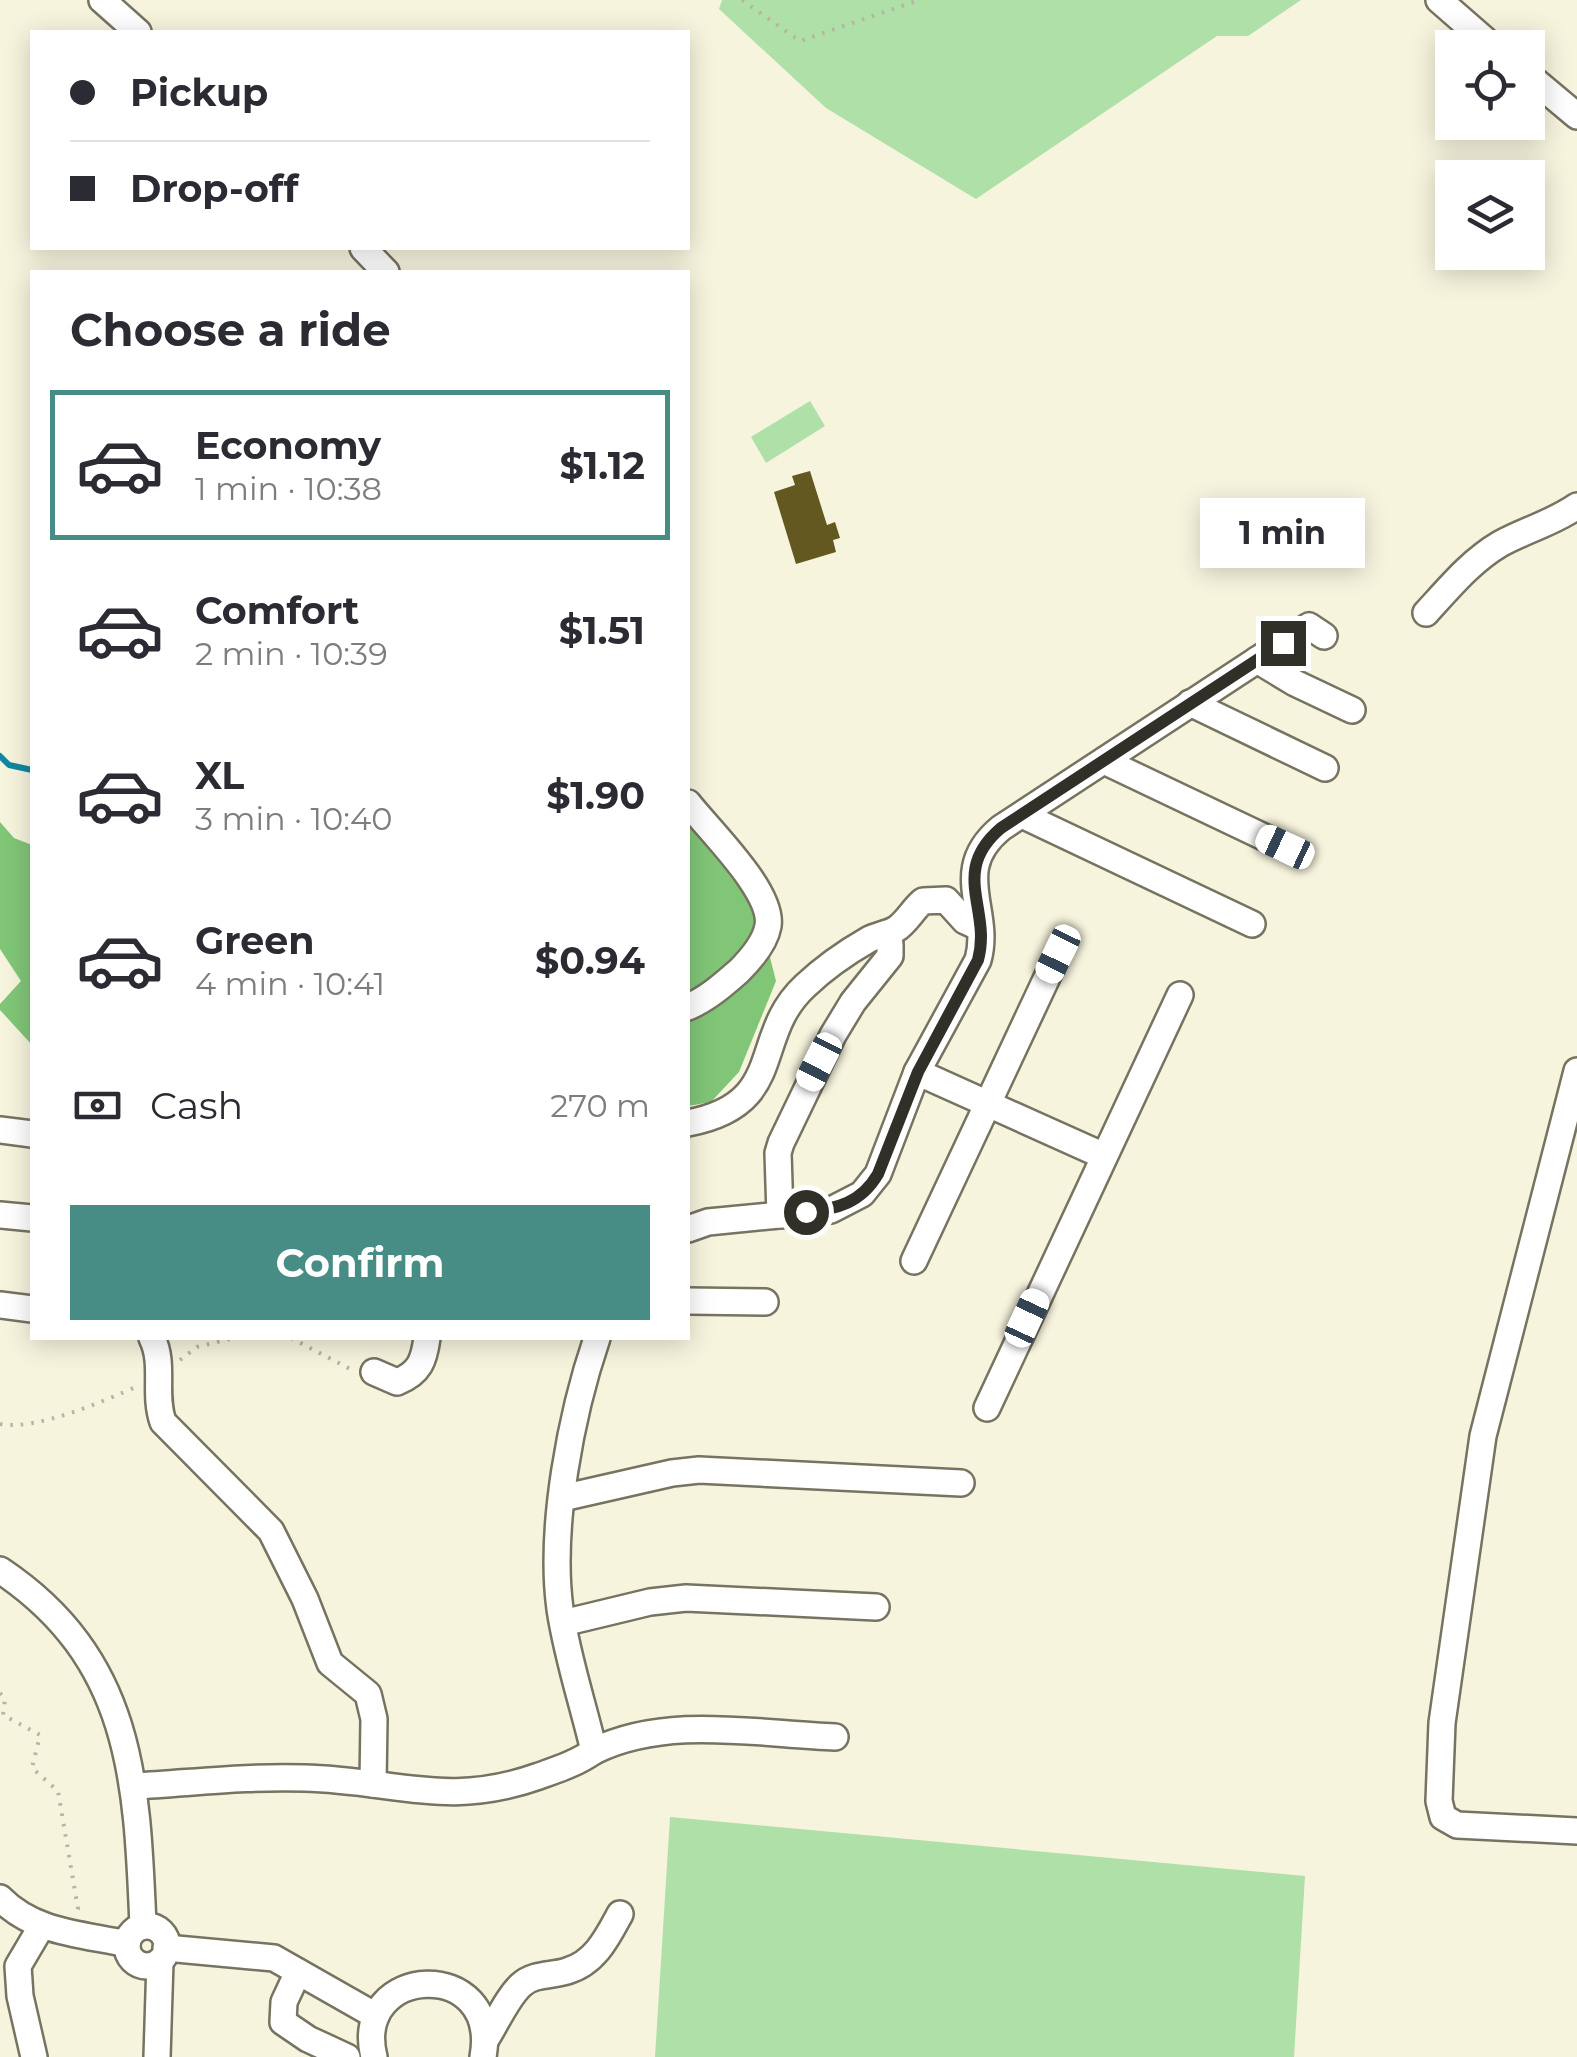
<!DOCTYPE html>
<meta charset="utf-8">
<style>
:root{--surface:#fff;--page:#f2f2f3;--text:#2b2b33;--muted:#7c7c81;--line:#e1e1e2;--accent:#478d86}
body{margin:0;font-family:Montserrat,sans-serif;background:var(--page);color:var(--text);height:100vh;display:flex;flex-direction:column;font-size:38px;white-space:nowrap}
*{box-sizing:border-box;margin:0}
p{font-size:32px;color:var(--muted)}
.icon{flex:none;width:55px;height:55px;fill:none;stroke:currentColor;stroke-width:2;stroke-linecap:round;stroke-linejoin:round}
.map{position:relative;flex:1;overflow:hidden}
.panel{position:absolute;left:30px;top:270px;width:660px;height:1070px;display:flex;flex-direction:column;background:var(--surface);border-radius:0px;box-shadow:0 5px 25px #0003}
.panel>*{flex:none}
.hud{position:absolute;left:30px;top:30px;width:660px;height:220px;border-radius:0px;box-shadow:0 5px 25px #0003;display:grid;align-content:center;height:220px;padding:0 40px;background:var(--surface)}
.controls{position:absolute;left:1435px;top:30px;display:grid;gap:20px}
.controls a{display:grid;place-items:center;width:110px;height:110px;border-radius:0px;background:var(--surface);box-shadow:0 5px 25px #0003;font-size:50px}
.end{position:absolute;width:45px;height:45px;margin:-22px;border:12px solid #313028;background:#fff;box-shadow:0 0 0 5px #fff}
.from{border-radius:50%}
.bubble{position:absolute;height:70px;border-radius:0px;background:var(--surface);box-shadow:0 5px 25px #0003;font-size:32px;font-weight:700;line-height:70px;text-align:center}
.car{position:absolute;width:30px;height:60px;margin:-30px -15px;border-radius:12px;box-shadow:0 0 8px 2px #0007;background:linear-gradient(#fff 24%,#345 0 40%,#fff 0 76%,#345 0 86%,#fff 0)}
.hud b{display:flex;align-items:center;gap:35px;height:95px;font-size:38px}
.hud b+b{border-top:2px solid var(--line)}
.hud i{width:25px;height:25px;background:var(--text)}
ul{padding:0;list-style:none}
li{display:flex;align-items:center;gap:30px;height:150px;margin:0 20px 15px;padding:0 20px;border:5px solid transparent;border-radius:0px}
li div{flex:1}
li b{display:block;font-size:38px}
li em{font-style:normal;font-weight:700}
li.current{border-color:var(--accent)}
li>.icon{width:90px;height:90px;stroke-width:1.5}
h2{padding:0 40px;font-size:45px;line-height:120px}
.pay{display:flex;align-items:center;gap:25px;height:110px;padding:0 40px;font-size:38px}
.pay p{margin-inline-start:auto}
.action{display:flex;gap:20px;margin-top:auto;padding:20px 40px}
.action a{flex:1;height:115px;border-radius:0px;background:var(--accent);color:#fff;font-size:40px;font-weight:700;line-height:115px;text-align:center}
.map>svg:first-child{display:block}
</style>
<div class="map">
<svg width="1577" height="2057" viewBox="0 0 1577 2057">
<rect width="100%" height="100%" fill="#f7f4de"/>
<g fill="#afe0a8">
<path d="M722 0H1301L1248 36H1217L976 199 826 108 719 9Z"/>
<path d="M810 401 825 426 766 463 751 437Z"/>
<path d="M670 1817 1305 1876 1294 2057H655Z"/>
</g>
<g fill="#81c677">
<path d="M688 819 756 902 776 981 739 1072 711 1102 688 1106Z"/>
<path d="M0 822 14 838 32 845V1045L0 1010V1004L21 981 0 949Z"/>
</g>
<g fill="none" stroke-linecap="round" stroke-linejoin="round">
<path stroke="#1087a2" stroke-width="6" d="M0 756 9 765 32 770"/>
</g>
<path fill="#635920" d="M810 471 827 525 835 522 840 538 833 540 836 552 796 564 774 492 795 485 792 476Z"/>
<g fill="none" stroke-linecap="round" stroke-linejoin="round">
<g stroke="#767360" stroke-width="30">
<g id="minor">
<path d="M102 0 138 32"/>
<path d="M1439 0 1494 48"/>
<path d="M1528 75 1577 116"/>
<path d="M363 248 386 272"/>
<path d="M1426 613C1449 588 1471 561 1500 544 1525 530 1553 523 1577 506"/>
<path d="M1257 660 1295 683 1352 710"/>
<path d="M1190 703 1325 768"/>
<path d="M1104 761 1285 847"/>
<path d="M688 803C708 829 774 892 768 926 765 943 751 959 739 971 723 985 707 999 688 1007"/>
<path d="M1022 815 1252 924"/>
<path d="M1577 1071 1483 1436 1442 1723 1439 1801 1443 1817 1457 1825 1577 1831"/>
<path d="M917 1072 1104 1156"/>
<path d="M688 1123C788 1104 750 1037 805 986 823 969 847 952 868 940 877 935 888 934 896 929 907 922 913 909 923 901L946 900 965 921 978 927"/>
<path d="M0 1130 32 1134"/>
<path d="M0 1215 32 1218"/>
<path d="M780 1215 778 1153 781 1143 833 1035 853 1002 890 956V944L885 934"/>
<path d="M688 1229 708 1222 831 1210 862 1194 878 1174 917 1072 978 960C992 910 949 871 1001 828L1309 626 1324 636"/>
<path d="M914 1261 1058 954"/>
<path d="M688 1301 765 1302"/>
<path d="M0 1305 32 1309"/>
<path d="M152 1338C165 1364 153 1394 163 1422L271 1531 305 1599 330 1663 368 1694 374 1719 373 1784"/>
<path d="M374 1372 397 1382C420 1373 424 1360 427 1338"/>
<path d="M987 1408 1180 995"/>
<path d="M562 1498 672 1473 699 1470 961 1483"/>
<path d="M0 1570C133 1659 137 1781 143 1926"/>
<path d="M563 1623 650 1602 686 1598 876 1607"/>
<path d="M594 1751C667 1715 757 1734 835 1737"/>
<path d="M135 1786C191 1783 248 1776 304 1778 395 1780 446 1809 539 1776 559 1769 577 1763 594 1751 583 1704 567 1657 560 1609 549 1528 571 1414 597 1338"/>
<path d="M0 1898C34 1933 82 1934 127 1944"/>
<circle cx="147" cy="1946" r="20"/>
<path d="M166 1948 274 1958 376 2016"/>
<path d="M298 1972 284 2002 283 2022 308 2039 347 2057"/>
<path d="M486 2039C497 2022 507 1998 521 1985 534 1973 552 1976 567 1971 595 1963 607 1938 620 1914"/>
<path d="M34 2057 20 1996 18 1966 41 1927"/>
<path d="M157 2057 160 1961"/>
<path d="M374 2057C351 1964 501 1956 483 2057"/>
</g>
</g>
<g stroke="#b6b4a2" stroke-width="4" stroke-dasharray="2.5 8" stroke-linecap="butt">
<path d="M742 0 800 41 919 0"/>
<path d="M291 1338 354 1371"/>
<path d="M180 1360 197 1347 234 1338"/>
<path d="M0 1424C36 1431 104 1401 138 1386"/>
<path d="M0 1693 5 1699 3 1715 40 1735 32 1768 58 1791 78 1909 74 1914"/>
</g>
<use href="#minor" stroke="#fff" stroke-width="25"/>
</g>
<g fill="none" stroke-linecap="round" stroke-linejoin="round">
<path stroke="#313028" stroke-width="12" d="M806 1212C837 1209 861 1203 878 1174L918 1072 978 960C992 909 949 872 1001 828L1283 643"/>
</g>
</svg>
<div class="controls">
<a><svg class="icon" aria-label="locate" viewBox="0 0 24 24"><circle cx="12" cy="12" r="6"/><path d="M12 2v4M12 18v4M2 12h4M18 12h4"/></svg></a>
<a><svg class="icon" aria-label="layers" viewBox="0 0 24 24"><path d="M12 4l9 5-9 5-9-5zM3 14l9 5 9-5"/></svg></a>
</div>
<i class="end from" style="left:806px;top:1212px"></i>
<i class="end" style="left:1283px;top:643px"></i>
<div class="bubble" style="left:1200px;top:498px;width:165px">1 min</div>
<i class="car" style="left:1285px;top:847px;rotate:295deg"></i>
<i class="car" style="left:1058px;top:954px;rotate:206deg"></i>
<i class="car" style="left:819px;top:1062px;rotate:207deg"></i>
<i class="car" style="left:1027px;top:1318px;rotate:25deg"></i>
<div class="hud">
<b><i class="from"></i>Pickup</b>
<b><i></i>Drop-off</b>
</div>
<section class="panel">
<h2>Choose a ride</h2>
<ul>
<li class="current"><svg class="icon" aria-label="car" viewBox="0 0 24 24"><path d="M5 17H2v-5l4-1 3-4h7l3 4 3 1v5h-3M9 17h6M6 11h13"/><circle cx="7" cy="17" r="2"/><circle cx="17" cy="17" r="2"/></svg><div><b>Economy</b><p>1 min · 10:38</p></div><em>$1.12</em></li>
<li><svg class="icon" aria-label="car" viewBox="0 0 24 24"><path d="M5 17H2v-5l4-1 3-4h7l3 4 3 1v5h-3M9 17h6M6 11h13"/><circle cx="7" cy="17" r="2"/><circle cx="17" cy="17" r="2"/></svg><div><b>Comfort</b><p>2 min · 10:39</p></div><em>$1.51</em></li>
<li><svg class="icon" aria-label="car" viewBox="0 0 24 24"><path d="M5 17H2v-5l4-1 3-4h7l3 4 3 1v5h-3M9 17h6M6 11h13"/><circle cx="7" cy="17" r="2"/><circle cx="17" cy="17" r="2"/></svg><div><b>XL</b><p>3 min · 10:40</p></div><em>$1.90</em></li>
<li><svg class="icon" aria-label="car" viewBox="0 0 24 24"><path d="M5 17H2v-5l4-1 3-4h7l3 4 3 1v5h-3M9 17h6M6 11h13"/><circle cx="7" cy="17" r="2"/><circle cx="17" cy="17" r="2"/></svg><div><b>Green</b><p>4 min · 10:41</p></div><em>$0.94</em></li>
</ul>
<div class="pay"><svg class="icon" aria-label="cash" viewBox="0 0 24 24"><path d="M3 7h18v10H3z"/><circle cx="12" cy="12" r="2"/></svg>Cash<p>270 m</p></div>
<div class="action"><a>Confirm</a></div>
</section>
</div>
